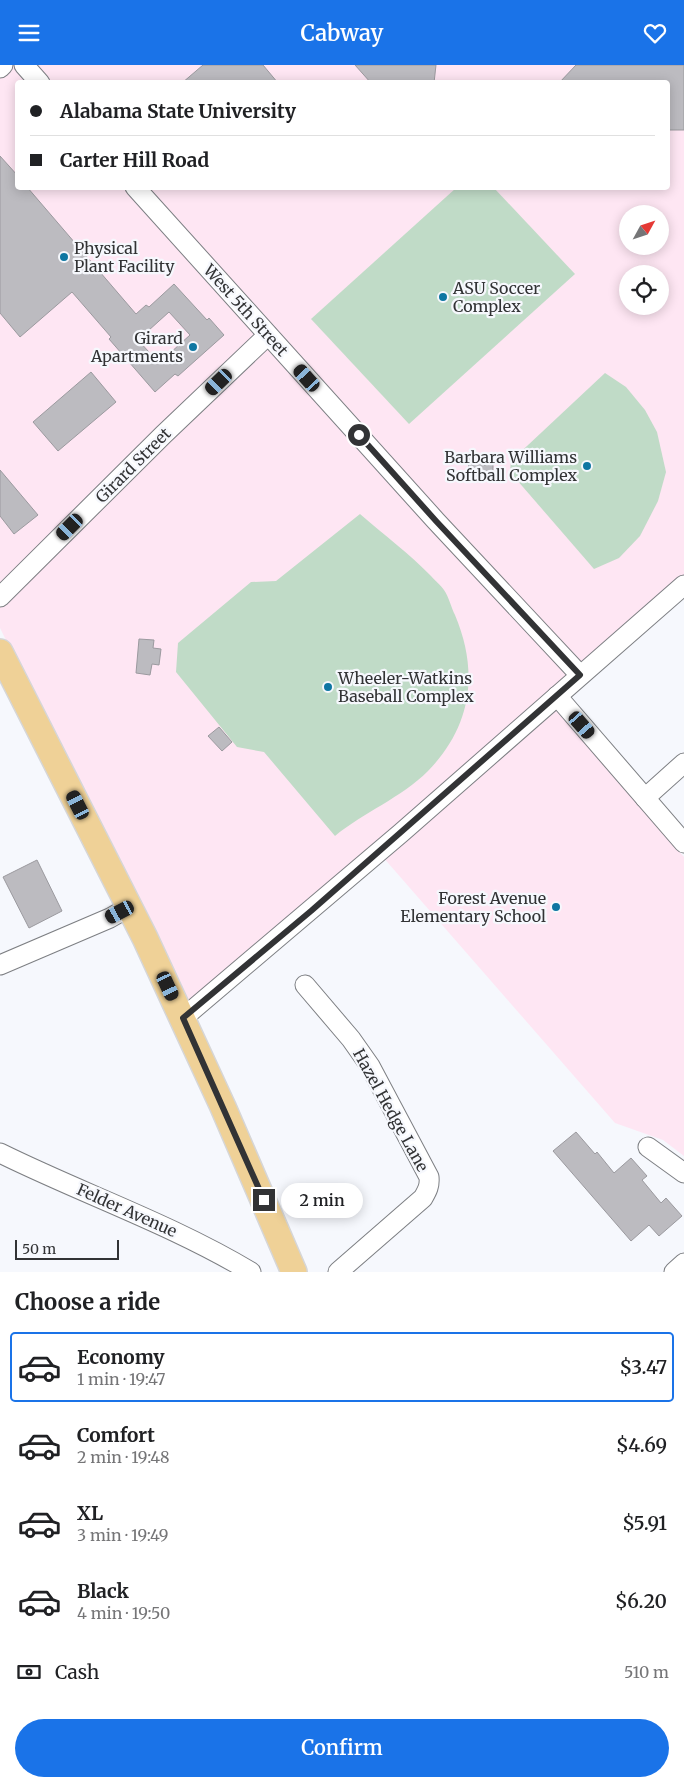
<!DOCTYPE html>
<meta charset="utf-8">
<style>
:root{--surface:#fff;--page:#f6f6f6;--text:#202124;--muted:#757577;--line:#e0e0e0;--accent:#1a73e8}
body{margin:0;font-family:Merriweather,serif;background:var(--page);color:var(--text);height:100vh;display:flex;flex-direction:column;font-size:19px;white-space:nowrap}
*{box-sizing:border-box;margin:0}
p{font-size:16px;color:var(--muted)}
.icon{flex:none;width:28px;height:28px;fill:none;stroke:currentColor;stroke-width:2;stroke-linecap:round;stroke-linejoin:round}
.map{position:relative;height:1207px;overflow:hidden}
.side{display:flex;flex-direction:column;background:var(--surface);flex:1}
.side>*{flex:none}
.banner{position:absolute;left:15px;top:15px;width:655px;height:110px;border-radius:5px;box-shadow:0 2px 12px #0003;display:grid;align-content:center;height:110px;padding:0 15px;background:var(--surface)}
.needle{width:32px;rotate:50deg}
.fabs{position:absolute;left:619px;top:140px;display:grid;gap:10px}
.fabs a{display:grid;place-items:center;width:50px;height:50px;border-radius:50%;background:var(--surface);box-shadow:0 2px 12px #0003;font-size:25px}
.scale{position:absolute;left:15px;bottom:12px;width:104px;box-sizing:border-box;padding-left:5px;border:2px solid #323335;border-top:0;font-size:14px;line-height:18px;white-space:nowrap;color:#323335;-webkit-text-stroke:4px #f6f8fd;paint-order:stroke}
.end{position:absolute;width:22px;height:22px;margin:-11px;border:6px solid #323335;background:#fff;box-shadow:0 0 0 2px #fff}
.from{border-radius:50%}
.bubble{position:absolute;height:35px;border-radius:18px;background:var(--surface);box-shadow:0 2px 12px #0003;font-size:16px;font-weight:600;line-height:35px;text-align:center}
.car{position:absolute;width:15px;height:30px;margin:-15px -8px;border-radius:6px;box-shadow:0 0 4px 1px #0007;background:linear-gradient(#222 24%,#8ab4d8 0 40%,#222 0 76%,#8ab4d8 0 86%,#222 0)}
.banner b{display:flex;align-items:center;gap:18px;height:48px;font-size:19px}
.banner b+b{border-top:1px solid var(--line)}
.banner i{width:12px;height:12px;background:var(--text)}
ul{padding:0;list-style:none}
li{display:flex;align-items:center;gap:15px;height:70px;margin:0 10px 8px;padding:0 5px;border:2px solid transparent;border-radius:5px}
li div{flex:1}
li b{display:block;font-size:19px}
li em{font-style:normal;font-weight:600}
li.on{border-color:var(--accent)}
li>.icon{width:45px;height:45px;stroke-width:1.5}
h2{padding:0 15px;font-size:22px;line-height:60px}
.pay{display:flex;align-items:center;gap:12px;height:55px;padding:0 15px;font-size:19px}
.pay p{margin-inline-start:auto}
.cta{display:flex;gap:10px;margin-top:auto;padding:10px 15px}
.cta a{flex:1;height:58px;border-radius:30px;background:var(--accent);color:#fff;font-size:20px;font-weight:600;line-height:58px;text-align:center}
header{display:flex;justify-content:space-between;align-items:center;height:65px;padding:0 15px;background:var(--accent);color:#fff;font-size:22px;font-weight:600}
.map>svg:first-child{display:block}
</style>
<header><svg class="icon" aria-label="menu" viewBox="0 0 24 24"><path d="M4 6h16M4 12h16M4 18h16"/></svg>Cabway<svg class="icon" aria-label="heart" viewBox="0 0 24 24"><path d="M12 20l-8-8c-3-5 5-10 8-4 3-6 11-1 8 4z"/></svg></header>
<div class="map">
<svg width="684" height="1207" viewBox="0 0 684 1207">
<rect width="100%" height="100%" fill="#f6f8fd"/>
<path fill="#fee6f3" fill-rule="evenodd" d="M0 0H684V512L546 634 684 792V1091L663 1075 615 1058 375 783 187 940 0 563ZM18 18H668V122H18ZM628 149H660V181H628ZM628 209H660V241H628Z"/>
<g fill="#c0dbc7">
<path d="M456 123H494L575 209 409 359 311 254Z"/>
<path d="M605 308 626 322 645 345 657 367 666 407 658 436 640 471 619 493 594 504 510 407 511 396Z"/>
<path d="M360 449C384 470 410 489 431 511 435 516 441 520 444 525 449 532 451 542 455 550 479 607 472 661 428 706 401 733 364 747 335 771L264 687 237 682 176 607 178 578 251 517 276 516Z"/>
</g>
<g fill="#bcbbc0" stroke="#9b9a9f" fill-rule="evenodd">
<path d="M203 0H263L278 18H182Z"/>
<path d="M355 0H436L434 18H371Z"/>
<path d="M576 0H684V65H668V18H559Z"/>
<path d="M0 91 18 111V122H27L136 249 146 240 149 242 174 219 207 255 209 253 224 270 178 311 175 309 155 327 109 274 111 272 72 227 20 272 0 248ZM169 247 190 270 159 298 138 275Z"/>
<path d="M91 307 116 337 58 386 33 357Z"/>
<path d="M469 389H484V400L493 399V412H483V417L468 416Z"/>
<path d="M0 405 38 450 14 469 0 451Z"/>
<path d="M139 574 154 575 153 583 161 584 159 600 152 599 150 610 136 608Z"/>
<path d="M219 662 232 677 222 686 208 671Z"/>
<path d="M37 795 62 846 29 863 3 812Z"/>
<path d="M576 1067 595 1089 597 1087 614 1108 631 1093 647 1111 642 1115 661 1138 666 1133 682 1151 659 1171 649 1160 631 1176 553 1086Z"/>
</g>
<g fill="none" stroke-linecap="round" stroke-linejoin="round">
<g stroke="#7d7f83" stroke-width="21">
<g id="minor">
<path d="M24 0 40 18"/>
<path d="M0 3 3 0"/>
<path d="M135 122 436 456 580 610"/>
<path d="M0 532 163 370 268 270"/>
<path d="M557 631 684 778"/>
<path d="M645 733 684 698"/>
<path d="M0 900 110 853 129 842"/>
<path d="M305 920 351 974 370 1001 429 1112C430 1121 427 1126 423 1133L338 1207"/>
<path d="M183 953 401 768 684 520"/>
<path d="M648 1082 684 1108"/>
<path d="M0 1088C83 1129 171 1159 251 1207"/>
<path d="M674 1207 684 1198"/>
</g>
</g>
<g stroke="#d6d6d7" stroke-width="28">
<path id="major" d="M0 587 145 873 223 1042 294 1207"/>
</g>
<use href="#minor" stroke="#fff" stroke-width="19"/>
<use href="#major" stroke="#efd197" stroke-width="25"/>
</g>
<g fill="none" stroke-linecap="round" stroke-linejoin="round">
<path stroke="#323335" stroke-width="6" d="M264 1135 183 953 311 846 580 610 436 456 359 370"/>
</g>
<g fill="#0e76a2" stroke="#f6f8fd" stroke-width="2">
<circle cx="64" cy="192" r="5"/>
<circle cx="443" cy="232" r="5"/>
<circle cx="193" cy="282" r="5"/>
<circle cx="587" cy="401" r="5"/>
<circle cx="328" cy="622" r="5"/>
<circle cx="556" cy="842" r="5"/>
</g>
<g text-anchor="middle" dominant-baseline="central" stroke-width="4.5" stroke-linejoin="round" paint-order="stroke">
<g font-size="16" fill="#323335" stroke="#f6f8fd" text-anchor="start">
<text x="74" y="183">Physical<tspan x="74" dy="18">Plant Facility</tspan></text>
<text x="453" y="223">ASU Soccer<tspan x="453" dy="18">Complex</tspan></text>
<text x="183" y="273" text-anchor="end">Girard<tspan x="183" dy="18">Apartments</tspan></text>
<text x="577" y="392" text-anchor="end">Barbara Williams<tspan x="577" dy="18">Softball Complex</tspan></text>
<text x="338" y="613">Wheeler-Watkins<tspan x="338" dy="18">Baseball Complex</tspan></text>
<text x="546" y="833" text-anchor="end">Forest Avenue<tspan x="546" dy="18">Elementary School</tspan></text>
</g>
<g font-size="16" fill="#323335" stroke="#f6f8fd">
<text transform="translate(246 245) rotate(48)">West 5th Street</text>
<text transform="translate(133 400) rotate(-45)">Girard Street</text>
<text transform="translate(391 1045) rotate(61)">Hazel Hedge Lane</text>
<text transform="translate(127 1145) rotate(24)">Felder Avenue</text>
</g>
</g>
</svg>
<div class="fabs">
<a><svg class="needle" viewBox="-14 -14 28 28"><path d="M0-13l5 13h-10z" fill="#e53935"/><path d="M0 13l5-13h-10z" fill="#757577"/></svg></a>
<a><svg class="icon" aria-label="locate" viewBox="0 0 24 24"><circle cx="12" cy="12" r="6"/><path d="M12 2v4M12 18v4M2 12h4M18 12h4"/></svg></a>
</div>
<div class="scale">50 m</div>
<i class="end from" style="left:359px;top:370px"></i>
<i class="end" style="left:264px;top:1135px"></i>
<div class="bubble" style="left:281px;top:1118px;width:82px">2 min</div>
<i class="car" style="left:307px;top:313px;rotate:318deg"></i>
<i class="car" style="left:219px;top:317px;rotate:226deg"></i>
<i class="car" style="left:70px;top:462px;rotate:225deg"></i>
<i class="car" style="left:582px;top:660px;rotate:139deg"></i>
<i class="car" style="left:78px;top:740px;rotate:333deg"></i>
<i class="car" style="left:120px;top:847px;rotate:242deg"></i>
<i class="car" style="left:168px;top:921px;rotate:155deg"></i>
<div class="banner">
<b><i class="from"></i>Alabama State University</b>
<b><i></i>Carter Hill Road</b>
</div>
</div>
<section class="side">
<h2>Choose a ride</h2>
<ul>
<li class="on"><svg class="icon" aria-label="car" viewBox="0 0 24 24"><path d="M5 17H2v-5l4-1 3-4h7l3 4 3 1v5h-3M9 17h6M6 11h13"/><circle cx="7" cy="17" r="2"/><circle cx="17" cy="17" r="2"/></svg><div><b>Economy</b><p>1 min · 19:47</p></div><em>$3.47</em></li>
<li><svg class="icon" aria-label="car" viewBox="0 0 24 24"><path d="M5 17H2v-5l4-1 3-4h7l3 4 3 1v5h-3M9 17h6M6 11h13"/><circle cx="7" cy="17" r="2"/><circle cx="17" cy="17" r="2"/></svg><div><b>Comfort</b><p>2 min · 19:48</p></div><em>$4.69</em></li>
<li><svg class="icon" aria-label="car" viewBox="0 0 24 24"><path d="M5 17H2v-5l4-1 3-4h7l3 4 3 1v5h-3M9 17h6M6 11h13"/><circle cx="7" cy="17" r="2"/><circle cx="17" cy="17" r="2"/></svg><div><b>XL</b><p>3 min · 19:49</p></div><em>$5.91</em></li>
<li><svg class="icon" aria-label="car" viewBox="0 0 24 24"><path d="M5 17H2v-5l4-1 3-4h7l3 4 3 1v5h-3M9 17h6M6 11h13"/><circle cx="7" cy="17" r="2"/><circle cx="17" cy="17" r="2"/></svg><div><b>Black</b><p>4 min · 19:50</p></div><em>$6.20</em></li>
</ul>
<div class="pay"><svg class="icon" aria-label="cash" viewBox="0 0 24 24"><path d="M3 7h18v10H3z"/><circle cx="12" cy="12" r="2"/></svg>Cash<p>510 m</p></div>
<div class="cta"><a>Confirm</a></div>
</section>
